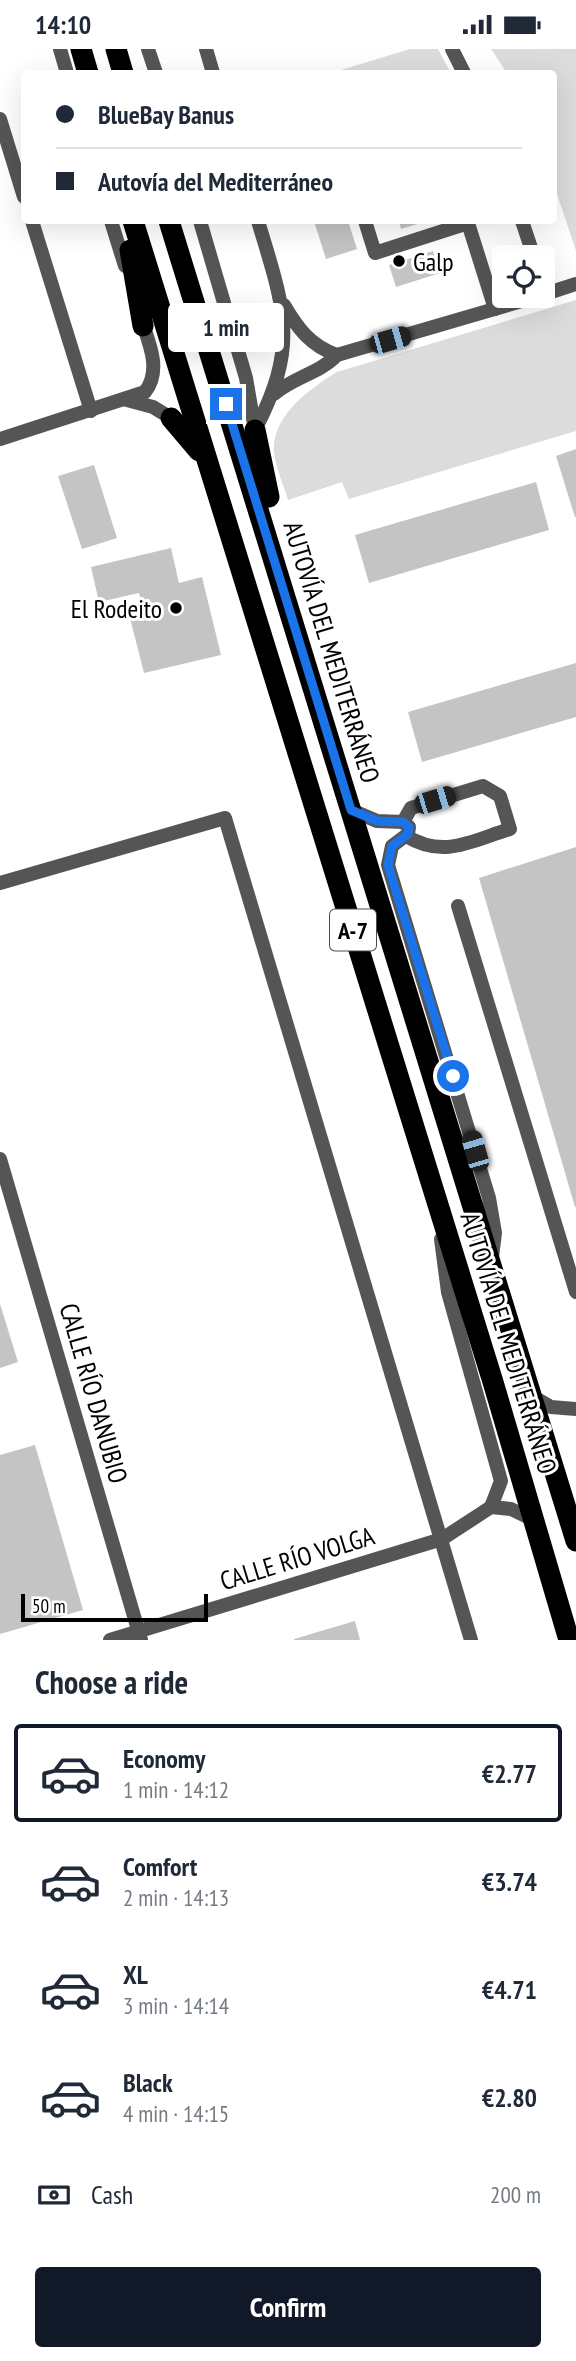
<!DOCTYPE html>
<meta charset="utf-8">
<style>
:root{--surface:#fff;--page:#f6f6f7;--text:#1f2937;--muted:#747a83;--line:#e0e1e3;--accent:#111827}
body{margin:0;font-family:"PT Sans Narrow",sans-serif;background:var(--page);color:var(--text);height:100vh;display:flex;flex-direction:column;font-size:26px;white-space:nowrap}
*{box-sizing:border-box;margin:0}
p{font-size:23px;color:var(--muted)}
.icon{flex:none;width:38px;height:38px;fill:none;stroke:currentColor;stroke-width:2;stroke-linecap:round;stroke-linejoin:round}
.map{position:relative;height:1591px;overflow:hidden}
.drawer{display:flex;flex-direction:column;background:var(--surface);flex:1}
.drawer>*{flex:none}
.top-card{position:absolute;left:21px;top:21px;width:536px;height:154px;border-radius:7px;box-shadow:0 7px 28px #0002;display:grid;align-content:center;height:154px;padding:0 35px;background:var(--surface)}
.buttons{position:absolute;left:492px;top:196px;display:grid;gap:14px}
.buttons a{display:grid;place-items:center;width:63px;height:63px;border-radius:7px;background:var(--surface);box-shadow:0 7px 28px #0002;font-size:35px}
.scale{position:absolute;left:21px;bottom:18px;width:187px;box-sizing:border-box;padding-left:7px;border:4px solid #000;border-top:0;font-size:19px;line-height:24px;white-space:nowrap;color:#000;-webkit-text-stroke:5px #fff;paint-order:stroke}
.end{position:absolute;width:32px;height:32px;margin:-16px;border:9px solid #1a73e8;background:#fff;box-shadow:0 0 0 4px #fff}
.from{border-radius:50%}
.bubble{position:absolute;height:49px;border-radius:7px;background:var(--surface);box-shadow:0 7px 28px #0002;font-size:23px;font-weight:700;line-height:49px;text-align:center}
.car{position:absolute;width:21px;height:42px;margin:-21px -10px;border-radius:9px;box-shadow:0 0 5px 2px #0007;background:linear-gradient(#222 24%,#8ab4d8 0 40%,#222 0 76%,#8ab4d8 0 86%,#222 0)}
.top-card b{display:flex;align-items:center;gap:24px;height:66px;font-size:26px}
.top-card b+b{border-top:2px solid var(--line)}
.top-card i{width:18px;height:18px;background:var(--text)}
ul{padding:0;list-style:none}
li{display:flex;align-items:center;gap:21px;height:98px;margin:0 14px 10px;padding:0 21px;border:4px solid transparent;border-radius:7px}
li div{flex:1}
li b{display:block;font-size:26px}
li em{font-style:normal;font-weight:700}
li.on{border-color:var(--accent)}
li>.icon{width:63px;height:63px;stroke-width:1.5}
h2{padding:0 35px;font-size:32px;line-height:84px}
.pay{display:flex;align-items:center;gap:18px;height:77px;padding:0 35px;font-size:26px}
.pay p{margin-inline-start:auto}
.primary-button{display:flex;gap:14px;margin-top:auto;padding:14px 35px}
.primary-button a{flex:1;height:80px;border-radius:7px;background:var(--accent);color:#fff;font-size:28px;font-weight:700;line-height:80px;text-align:center}
.status{display:flex;justify-content:space-between;align-items:center;height:49px;padding:0 35px;background:var(--surface);direction:ltr}
.status svg{height:19px;fill:currentColor}
.map>svg:first-child{display:block}
</style>
<div class="status"><b>14:10</b><svg viewBox="0 0 49 12"><path d="M0 12V9h3v3zM5 12V6h3v6zM10 12V3h3v9zM15 12V0h3v12zM26 1h20v11H26zM47 4h2v5h-2z"/></svg></div>
<div class="map">
<svg width="576" height="1591" viewBox="0 0 576 1591">
<rect width="100%" height="100%" fill="#fff"/>
<g fill="#dcdcdc">
<path d="M410 0H438L451 24H331Z"/>
<path d="M491 0H576V202L553 133V24H507Z"/>
<path d="M576 251V382L349 450 342 433 288 451C284 436 275 418 274 402 272 366 311 339 337 323Z"/>
</g>
<g fill="#c4c4c4">
<path d="M314 172H348L357 200 326 210Z"/>
<path d="M399 172H427L401 180Z"/>
<path d="M433 202 440 224 396 238 389 216Z"/>
<path d="M576 400V468H575L556 407Z"/>
<path d="M94 416 117 489 82 500 58 427Z"/>
<path d="M536 433 549 481 369 534 355 486Z"/>
<path d="M171 499 179 534 202 528 221 606 144 624 130 569 144 565 139 544 99 553 91 518Z"/>
<path d="M576 614V668L422 713 408 663Z"/>
<path d="M576 798V1158H575L479 829Z"/>
<path d="M0 1255 18 1313 0 1319Z"/>
<path d="M35 1396 83 1561 0 1585V1406Z"/>
<path d="M355 1572 360 1591H294V1590Z"/>
</g>
<g fill="none" stroke-linecap="round" stroke-linejoin="round">
<g stroke="#555" stroke-width="14">
<path d="M206 0 213 24"/>
<path d="M365 172 375 204 468 174 495 260"/>
<path d="M403 773 411 759 483 737 500 747 510 780C471 792 444 810 406 787"/>
<path d="M458 857 576 1243"/>
</g>
<g stroke="#555" stroke-width="14">
<path d="M60 0 67 24"/>
<path d="M148 0 156 24"/>
<path d="M452 0 464 24"/>
<path d="M0 70 24 148"/>
<path d="M32 172 91 362"/>
<path d="M111 172 125 217"/>
<path d="M200 172 246 329 255 381"/>
<path d="M522 172 534 208"/>
<path d="M542 246 576 235"/>
<path d="M284 256C298 280 311 297 337 306"/>
<path d="M274 345C294 328 320 324 337 306L539 247"/>
<path d="M127 351 153 358 171 369"/>
<path d="M255 381C300 295 284 259 258 172"/>
<path d="M0 390 145 343C162 321 149 294 141 270"/>
<path d="M351 761 377 772 403 773 409 778 408 785 392 797 388 816 489 1149 495 1184 492 1208"/>
<path d="M0 834 225 769 471 1591"/>
<path d="M0 1110 141 1591"/>
<path d="M441 1190 448 1243 501 1432 491 1458"/>
<path d="M532 1347 551 1358 576 1360"/>
<path d="M491 1458 511 1460 534 1471"/>
<path d="M110 1591 442 1490 491 1458"/>
</g>
<g stroke="#000" stroke-width="21">
<path d="M81 0 88 24"/>
<path d="M116 0 123 24"/>
<path d="M133 172 493 1333 569 1591"/>
<path d="M169 172 576 1492"/>
<path d="M130 201 143 277"/>
<path d="M171 369 199 402"/>
<path d="M255 381 269 448"/>
</g>
</g>
<g fill="none" stroke-linecap="round" stroke-linejoin="round">
<path stroke="#1a73e8" stroke-width="9" d="M226 355 351 761 377 772 403 773 409 778 408 785 392 797 388 816 453 1027"/>
</g>
<g fill="#000" stroke="#fff" stroke-width="2.5">
<circle cx="399" cy="212" r="7"/>
<circle cx="176" cy="559" r="7"/>
</g>
<g text-anchor="middle" dominant-baseline="central" stroke-width="6" stroke-linejoin="round" paint-order="stroke">
<rect fill="#fff" stroke="#4c4c4c" stroke-width="2" x="330" y="860.5" width="46" height="41" rx="5"/>
<g font-size="24" font-weight="bold" fill="#000">
<text x="353" y="881">A-7</text>
</g>
<g font-size="26" fill="#000" stroke="#fff" text-anchor="start">
<text x="413" y="212">Galp</text>
<text x="162" y="559" text-anchor="end">El Rodeito</text>
</g>
<g font-size="26" fill="#000" stroke="#fff">
<text transform="translate(332 603) rotate(73)">AUTOVÍA DEL MEDITERRÁNEO</text>
<text transform="translate(509 1294) rotate(73)">AUTOVÍA DEL MEDITERRÁNEO</text>
<text transform="translate(94 1344) rotate(74)">CALLE RÍO DANUBIO</text>
<text transform="translate(297 1509) rotate(-17)">CALLE RÍO VOLGA</text>
</g>
</g>
</svg>
<div class="buttons">
<a><svg class="icon" aria-label="locate" viewBox="0 0 24 24"><circle cx="12" cy="12" r="6"/><path d="M12 2v4M12 18v4M2 12h4M18 12h4"/></svg></a>
</div>
<div class="scale">50 m</div>
<i class="end from" style="left:453px;top:1027px"></i>
<i class="end" style="left:226px;top:355px"></i>
<div class="bubble" style="left:168px;top:254px;width:116px">1 min</div>
<i class="car" style="left:390px;top:291px;rotate:74deg"></i>
<i class="car" style="left:435px;top:751px;rotate:73deg"></i>
<i class="car" style="left:475px;top:1102px;rotate:344deg"></i>
<div class="top-card">
<b><i class="from"></i>BlueBay Banus</b>
<b><i></i>Autovía del Mediterráneo</b>
</div>
</div>
<section class="drawer">
<h2>Choose a ride</h2>
<ul>
<li class="on"><svg class="icon" aria-label="car" viewBox="0 0 24 24"><path d="M5 17H2v-5l4-1 3-4h7l3 4 3 1v5h-3M9 17h6M6 11h13"/><circle cx="7" cy="17" r="2"/><circle cx="17" cy="17" r="2"/></svg><div><b>Economy</b><p>1 min · 14:12</p></div><em>€2.77</em></li>
<li><svg class="icon" aria-label="car" viewBox="0 0 24 24"><path d="M5 17H2v-5l4-1 3-4h7l3 4 3 1v5h-3M9 17h6M6 11h13"/><circle cx="7" cy="17" r="2"/><circle cx="17" cy="17" r="2"/></svg><div><b>Comfort</b><p>2 min · 14:13</p></div><em>€3.74</em></li>
<li><svg class="icon" aria-label="car" viewBox="0 0 24 24"><path d="M5 17H2v-5l4-1 3-4h7l3 4 3 1v5h-3M9 17h6M6 11h13"/><circle cx="7" cy="17" r="2"/><circle cx="17" cy="17" r="2"/></svg><div><b>XL</b><p>3 min · 14:14</p></div><em>€4.71</em></li>
<li><svg class="icon" aria-label="car" viewBox="0 0 24 24"><path d="M5 17H2v-5l4-1 3-4h7l3 4 3 1v5h-3M9 17h6M6 11h13"/><circle cx="7" cy="17" r="2"/><circle cx="17" cy="17" r="2"/></svg><div><b>Black</b><p>4 min · 14:15</p></div><em>€2.80</em></li>
</ul>
<div class="pay"><svg class="icon" aria-label="cash" viewBox="0 0 24 24"><path d="M3 7h18v10H3z"/><circle cx="12" cy="12" r="2"/></svg>Cash<p>200 m</p></div>
<div class="primary-button"><a>Confirm</a></div>
</section>
